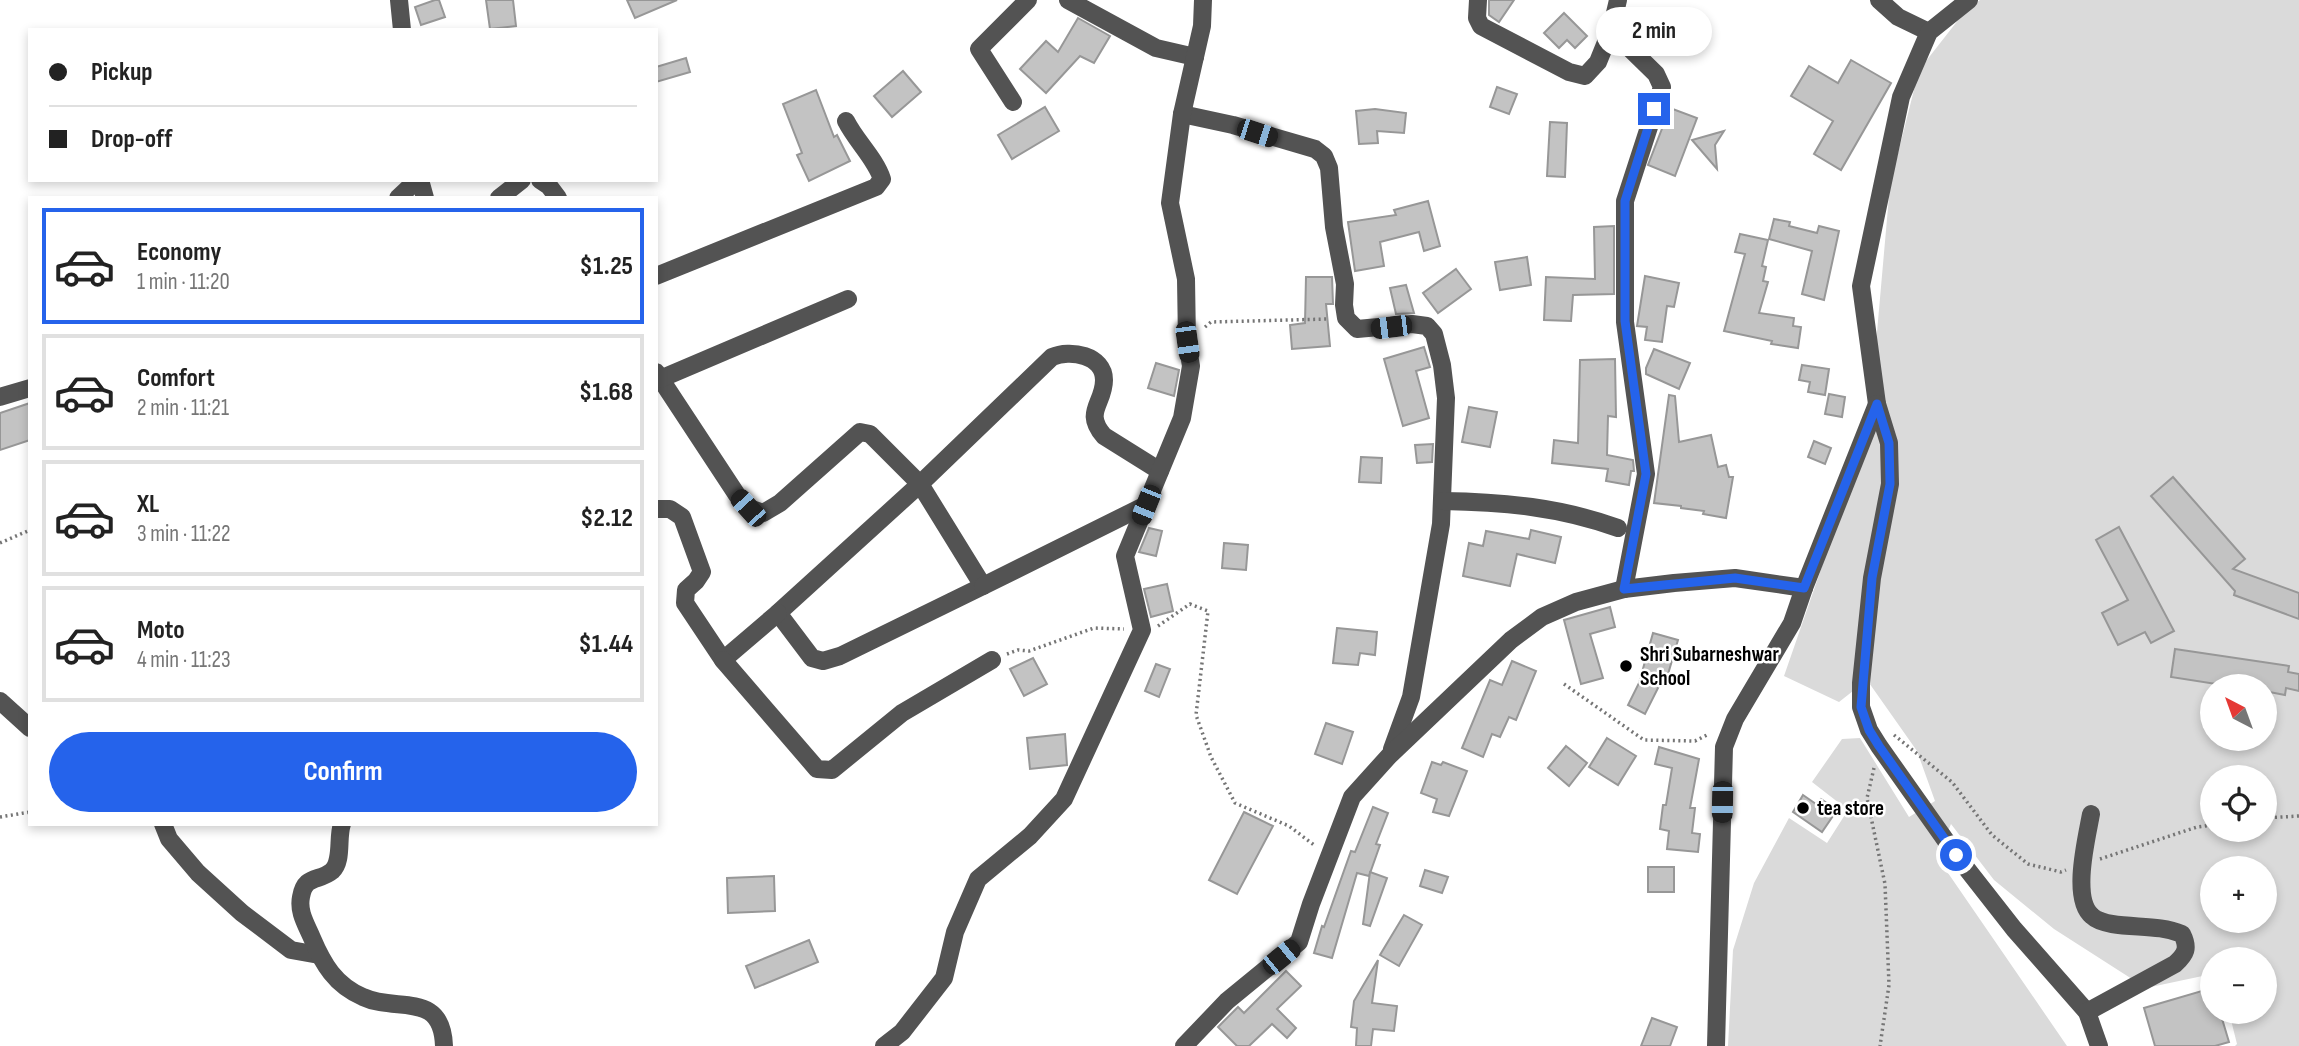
<!DOCTYPE html>
<meta charset="utf-8">
<style>
:root{--surface:#fff;--page:#f2f2f2;--text:#222;--muted:#767676;--line:#e0e0e0;--accent:#2563eb}
body{margin:0;font-family:"Sofia Sans Condensed",sans-serif;background:var(--page);color:var(--text);height:100vh;display:flex;flex-direction:column;font-size:26px;white-space:nowrap}
*{box-sizing:border-box;margin:0}
p{font-size:23px;color:var(--muted)}
.icon{flex:none;width:38px;height:38px;fill:none;stroke:currentColor;stroke-width:2;stroke-linecap:round;stroke-linejoin:round}
.map{position:relative;flex:1;overflow:hidden}
.panel{position:absolute;left:28px;top:196px;width:630px;height:630px;display:flex;flex-direction:column;background:var(--surface);border-radius:0px;box-shadow:0 4px 10px #0003}
.panel>*{flex:none}
.top-card{position:absolute;left:28px;top:28px;width:630px;height:154px;border-radius:0px;box-shadow:0 4px 10px #0003;display:grid;align-content:center;height:154px;padding:0 21px;background:var(--surface)}
.needle{width:46px;rotate:319deg}
.tools{position:absolute;left:2200px;top:674px;display:grid;gap:14px}
.tools a{display:grid;place-items:center;width:77px;height:77px;border-radius:50%;background:var(--surface);box-shadow:0 4px 10px #0003;font-size:35px}
.end{position:absolute;width:32px;height:32px;margin:-16px;border:9px solid #2563eb;background:#fff;box-shadow:0 0 0 4px #fff}
.from{border-radius:50%}
.bubble{position:absolute;height:49px;border-radius:24px;background:var(--surface);box-shadow:0 4px 10px #0003;font-size:23px;font-weight:700;line-height:49px;text-align:center}
.car{position:absolute;width:21px;height:42px;margin:-21px -10px;border-radius:9px;box-shadow:0 0 5px 2px #0007;background:linear-gradient(#222 24%,#8ab4d8 0 40%,#222 0 76%,#8ab4d8 0 86%,#222 0)}
.top-card b{display:flex;align-items:center;gap:24px;height:66px;font-size:26px}
.top-card b+b{border-top:2px solid var(--line)}
.top-card i{width:18px;height:18px;background:var(--text)}
ul{padding:12px 0 0;list-style:none}
li{display:flex;align-items:center;gap:21px;height:116px;margin:0 14px 10px;padding:0 7px;border:4px solid var(--line);border-radius:0px}
li div{flex:1}
li b{display:block;font-size:26px}
li em{font-style:normal;font-weight:700}
li.active{border-color:var(--accent)}
li>.icon{width:63px;height:63px;stroke-width:1.5}
.action{display:flex;gap:14px;margin-top:auto;padding:14px 21px}
.action a{flex:1;height:80px;border-radius:42px;background:var(--accent);color:#fff;font-size:28px;font-weight:700;line-height:80px;text-align:center}
.map>svg:first-child{display:block}
</style>
<div class="map">
<svg width="2299" height="1046" viewBox="0 0 2299 1046">
<rect width="100%" height="100%" fill="#fff"/>
<path fill="#dadada" fill-rule="evenodd" d="M1980 0H2299V1046H2235L2237 1044 2229 1012H2264V959H2212V974L2146 988 2054 929 1994 880 1951 824 1937 857 2067 1046H1728L1733 950 1754 883 1789 818 1827 843 1848 810 1812 782 1842 739 1860 738 1909 817 1935 801 1917 751 1867 680 1839 702 1784 676 1868 434 1890 185 1919 70 1966 10ZM2212 686H2264V738H2212ZM2212 777H2264V830H2212ZM2212 868H2264V920H2212Z"/>
<g fill="#c3c3c3" stroke="#979797" stroke-width="2">
<path d="M435 0H439L445 17 421 25 415 7Z"/>
<path d="M486 0H513L516 26 490 29Z"/>
<path d="M627 0H677L635 18Z"/>
<path d="M1489 0H1514L1499 22 1489 15Z"/>
<path d="M1564 13 1587 36 1575 48 1567 40 1559 48 1544 33Z"/>
<path d="M1078 18 1110 36 1094 63 1080 56 1046 93 1020 69 1046 41 1058 52Z"/>
<path d="M686 58 690 72 656 82V67Z"/>
<path d="M1851 60 1891 83 1841 170 1814 154 1833 121 1791 96 1809 66 1838 83Z"/>
<path d="M903 71 921 92 892 117 874 96Z"/>
<path d="M1497 87 1517 94 1509 114 1490 107Z"/>
<path d="M816 90 834 137 837 135 850 161 809 181 797 155 802 153 783 104Z"/>
<path d="M1045 107 1059 131 1012 159 998 135Z"/>
<path d="M1670 108 1697 118 1675 176 1648 165Z"/>
<path d="M1375 109 1406 113 1404 133 1377 131 1378 143 1359 144 1356 111Z"/>
<path d="M1550 122 1567 123 1565 177 1547 176Z"/>
<path d="M1724 131 1715 145 1717 169 1692 140Z"/>
<path d="M1428 201 1440 246 1424 251 1419 232 1380 242 1384 266 1355 271 1348 222 1396 215 1394 210Z"/>
<path d="M1774 219 1790 222 1789 226 1817 233 1819 226 1839 231 1824 300 1802 294 1812 251 1769 239Z"/>
<path d="M1614 226V294L1573 295 1571 321 1544 320 1546 277 1595 279 1594 227Z"/>
<path d="M1740 234 1768 240 1762 266 1766 267 1763 281 1768 282 1759 313 1794 318 1793 326 1801 327 1798 348 1771 344 1772 341 1724 331 1745 254 1735 252Z"/>
<path d="M1527 257 1531 285 1500 290 1495 262Z"/>
<path d="M1456 269 1471 289 1438 313 1423 293Z"/>
<path d="M1645 276 1679 283 1674 307 1667 306 1662 342 1645 340 1647 327 1637 326Z"/>
<path d="M1306 277H1332L1333 304H1326L1330 346 1292 349 1290 325 1305 323Z"/>
<path d="M1406 285 1414 313 1396 314 1390 288Z"/>
<path d="M1424 347 1430 367 1416 371 1429 418 1403 426 1384 359Z"/>
<path d="M1654 349 1690 363 1679 389 1646 374V368Z"/>
<path d="M1615 359 1616 417 1608 416 1607 455 1633 460 1634 471H1631L1629 485 1606 481 1608 469 1552 463 1554 440 1578 443 1580 360Z"/>
<path d="M1156 363 1179 370 1174 396 1148 388Z"/>
<path d="M1802 365 1829 369 1825 395 1808 392 1810 382 1799 380Z"/>
<path d="M1829 394 1845 397 1842 417 1825 414Z"/>
<path d="M1669 395 1675 396 1679 442 1711 435 1718 467 1726 465 1729 477H1733L1726 518 1703 514 1704 511 1681 508V506L1654 503Z"/>
<path d="M30 403V440L0 450V413Z"/>
<path d="M1469 407 1497 412 1490 447 1462 442Z"/>
<path d="M1814 441 1831 448 1825 464 1808 457Z"/>
<path d="M1433 444 1432 462 1417 463 1415 445Z"/>
<path d="M1361 457 1382 458 1381 483 1359 482Z"/>
<path d="M2173 477 2245 559 2233 569 2299 593V619L2234 595 2235 591 2151 496Z"/>
<path d="M2119 527 2174 631 2151 643 2145 632 2118 645 2102 613 2128 600 2096 540Z"/>
<path d="M1149 528 1162 531 1156 556 1139 552Z"/>
<path d="M1531 530 1561 537 1555 563 1517 554 1510 586 1463 576 1469 543 1483 546 1486 531 1529 539Z"/>
<path d="M1224 543 1248 545 1246 570 1222 568Z"/>
<path d="M1167 584 1173 611 1151 617 1144 589Z"/>
<path d="M1610 607 1615 627 1590 634 1603 678 1581 684 1564 620Z"/>
<path d="M1337 628 1377 632 1375 655 1360 653 1358 665 1333 663Z"/>
<path d="M1653 633 1678 640 1666 681 1662 680 1645 714 1628 705 1639 683Z"/>
<path d="M2175 649 2289 666 2288 672 2299 674V691L2286 688 2285 695 2264 691V686H2229L2171 677Z"/>
<path d="M1033 658 1047 684 1024 696 1010 669Z"/>
<path d="M1512 661 1536 671 1516 720 1509 717 1500 737 1492 734 1483 757 1462 748 1490 680 1502 685Z"/>
<path d="M1156 664 1170 669 1159 697 1145 691Z"/>
<path d="M1326 723 1353 732 1342 764 1315 754Z"/>
<path d="M1065 734 1067 765 1030 769 1027 738Z"/>
<path d="M1607 738 1636 756 1618 785 1589 767Z"/>
<path d="M1566 746 1587 763 1569 786 1548 768Z"/>
<path d="M1659 747 1699 759 1690 808H1695L1692 833 1700 834 1698 852 1667 849 1669 831 1660 829 1663 805H1666L1672 768 1655 764Z"/>
<path d="M1432 762 1441 765 1443 762 1467 771 1449 816 1433 812 1437 799 1421 793Z"/>
<path d="M1803 795 1816 804 1821 799 1837 810 1822 832 1793 812Z"/>
<path d="M1373 807 1388 813 1376 844 1380 845 1369 876 1357 873 1332 958 1314 953 1322 926 1324 927 1351 851 1355 852Z"/>
<path d="M1244 812 1273 826 1237 894 1209 880Z"/>
<rect x="1648" y="867" width="26" height="25"/>
<path d="M1425 870 1448 877 1442 893 1420 886Z"/>
<path d="M1370 872 1387 878 1370 926 1363 924Z"/>
<path d="M774 876 775 911 728 913 727 878Z"/>
<path d="M1404 915 1422 925 1399 966 1380 955Z"/>
<path d="M809 940 818 962 755 988 746 966Z"/>
<path d="M1378 960 1372 1003 1397 1006 1394 1031 1373 1029 1371 1046H1356L1357 1028 1351 1027 1354 1001Z"/>
<path d="M1286 971 1301 986 1277 1009 1296 1028 1287 1038 1272 1024 1249 1046H1237L1218 1027 1238 1007 1244 1013Z"/>
<path d="M2212 988V1012H2220L2229 1042 2215 1046H2155L2144 1008Z"/>
<path d="M1652 1018 1677 1027 1670 1046H1641Z"/>
</g>
<g fill="none" stroke-linecap="round" stroke-linejoin="round">
<g stroke="#757575" stroke-width="3.5" stroke-dasharray="2 3.5" stroke-linecap="butt">
<path d="M1205 327 1211 322 1328 319"/>
<path d="M0 543 30 530"/>
<path d="M1158 626 1190 604 1208 611 1196 715 1211 757 1235 803 1289 826 1314 845"/>
<path d="M1007 654 1018 650 1029 651 1094 628 1124 629"/>
<path d="M1564 684 1644 740 1695 741 1709 734"/>
<path d="M1894 735 1952 782 1992 835 2028 864 2061 872 2066 870"/>
<path d="M1874 768 1867 798 1885 884 1889 985 1880 1046"/>
<path d="M0 817 30 812"/>
<path d="M2264 818 2299 816"/>
<path d="M2100 859 2197 827 2212 825"/>
</g>
<g stroke="#535353" stroke-width="18">
<path d="M399 0 402 30"/>
<path d="M1068 0 1156 48 1195 57"/>
<path d="M1478 0 1477 18 1481 26 1569 72 1585 76 1598 62 1611 30"/>
<path d="M1618 0 1611 30 1656 74 1662 87 1625 201V322L1646 474 1624 589"/>
<path d="M1879 0 1898 17 1929 32"/>
<path d="M1969 0 1929 32 1901 97 1861 286 1877 404 1889 443 1890 484 1872 578 1861 683V707L1869 730 1879 746 1956 855 2014 929 2087 1012 2099 1046"/>
<path d="M1013 102 979 49 1028 0"/>
<path d="M1182 114 1233 125 1315 149 1324 156 1329 168 1334 227 1345 284 1344 305 1346 318 1357 329 1412 324 1427 326 1434 334 1442 365 1446 398 1441 524 1411 697 1392 749"/>
<path d="M420 180 425 198"/>
<path d="M540 180 549 186 558 198"/>
<path d="M398 198 417 180"/>
<path d="M499 198 522 180"/>
<path d="M656 276 876 187 882 179C875 158 856 141 846 121"/>
<path d="M656 372 737 495 749 508 763 513 780 503 860 432 870 434 920 484 983 586 840 656 823 661 812 658 778 613 920 484 1052 357C1070 349 1104 355 1104 380 1104 404 1083 412 1104 436L1160 471"/>
<path d="M660 379 848 299"/>
<path d="M0 397 30 388"/>
<path d="M1443 501C1504 502 1560 507 1618 528"/>
<path d="M656 509H670L682 517 702 572 696 581 686 590 685 603 723 660 778 613"/>
<path d="M983 586 1146 505"/>
<path d="M723 660 817 769 832 770 902 713 992 660"/>
<path d="M0 701 30 728"/>
<path d="M163 824 169 839 198 873 242 913 291 950 319 955"/>
<path d="M342 824C337 838 343 861 332 871 319 882 305 874 301 897 298 912 306 924 312 938 323 964 335 985 363 997 397 1013 442 990 444 1046"/>
<path d="M2087 1012 2175 964C2186 954 2189 948 2182 934 2160 925 2136 928 2112 924 2106 923 2096 920 2092 916 2071 899 2087 837 2091 814"/>
<path d="M884 1046 902 1032 944 978 955 932 978 879 1030 836 1064 799 1142 630 1125 556 1182 418 1191 366 1187 342 1186 279 1170 203 1182 114 1202 26 1203 0"/>
<path d="M1184 1046 1227 1001 1299 942 1311 904 1352 797 1389 756 1511 640 1542 617 1576 602 1624 589 1674 583 1735 578 1804 588 1877 404"/>
<path d="M1716 1046 1724 747 1735 719 1792 623 1804 588"/>
</g>
</g>
<g fill="none" stroke-linecap="round" stroke-linejoin="round">
<path stroke="#2563eb" stroke-width="9" d="M1654 109 1625 201V321L1646 474 1624 589 1735 578 1804 588 1877 404 1889 443 1890 484 1872 578 1861 707 1869 730 1879 746 1956 855"/>
</g>
<g fill="#000" stroke="#fff" stroke-width="2.5">
<circle cx="1626" cy="666" r="7"/>
<circle cx="1803" cy="808" r="7"/>
</g>
<g text-anchor="middle" dominant-baseline="central" stroke-width="5" stroke-linejoin="round" paint-order="stroke">
<g font-size="21" font-weight="bold" fill="#000" stroke="#fff" text-anchor="start">
<text x="1640" y="654">Shri Subarneshwar<tspan x="1640" dy="24">School</tspan></text>
<text x="1817" y="808">tea store</text>
</g>
</g>
</svg>
<div class="tools">
<a><svg class="needle" viewBox="-14 -14 28 28"><path d="M0-13l5 13h-10z" fill="#e53935"/><path d="M0 13l5-13h-10z" fill="#767676"/></svg></a>
<a><svg class="icon" aria-label="locate" viewBox="0 0 24 24"><circle cx="12" cy="12" r="6"/><path d="M12 2v4M12 18v4M2 12h4M18 12h4"/></svg></a>
<a>+</a>
<a>−</a>
</div>
<i class="end from" style="left:1956px;top:855px"></i>
<i class="end" style="left:1654px;top:109px"></i>
<div class="bubble" style="left:1596px;top:7px;width:116px">2 min</div>
<i class="car" style="left:1257px;top:133px;rotate:108deg"></i>
<i class="car" style="left:1391px;top:327px;rotate:263deg"></i>
<i class="car" style="left:1187px;top:342px;rotate:172deg"></i>
<i class="car" style="left:1146px;top:505px;rotate:202deg"></i>
<i class="car" style="left:748px;top:508px;rotate:318deg"></i>
<i class="car" style="left:1722px;top:802px;rotate:181deg"></i>
<i class="car" style="left:1281px;top:957px;rotate:51deg"></i>
<div class="top-card">
<b><i class="from"></i>Pickup</b>
<b><i></i>Drop-off</b>
</div>
<section class="panel">
<ul>
<li class="active"><svg class="icon" aria-label="car" viewBox="0 0 24 24"><path d="M5 17H2v-5l4-1 3-4h7l3 4 3 1v5h-3M9 17h6M6 11h13"/><circle cx="7" cy="17" r="2"/><circle cx="17" cy="17" r="2"/></svg><div><b>Economy</b><p>1 min · 11:20</p></div><em>$1.25</em></li>
<li><svg class="icon" aria-label="car" viewBox="0 0 24 24"><path d="M5 17H2v-5l4-1 3-4h7l3 4 3 1v5h-3M9 17h6M6 11h13"/><circle cx="7" cy="17" r="2"/><circle cx="17" cy="17" r="2"/></svg><div><b>Comfort</b><p>2 min · 11:21</p></div><em>$1.68</em></li>
<li><svg class="icon" aria-label="car" viewBox="0 0 24 24"><path d="M5 17H2v-5l4-1 3-4h7l3 4 3 1v5h-3M9 17h6M6 11h13"/><circle cx="7" cy="17" r="2"/><circle cx="17" cy="17" r="2"/></svg><div><b>XL</b><p>3 min · 11:22</p></div><em>$2.12</em></li>
<li><svg class="icon" aria-label="car" viewBox="0 0 24 24"><path d="M5 17H2v-5l4-1 3-4h7l3 4 3 1v5h-3M9 17h6M6 11h13"/><circle cx="7" cy="17" r="2"/><circle cx="17" cy="17" r="2"/></svg><div><b>Moto</b><p>4 min · 11:23</p></div><em>$1.44</em></li>
</ul>
<div class="action"><a>Confirm</a></div>
</section>
</div>
